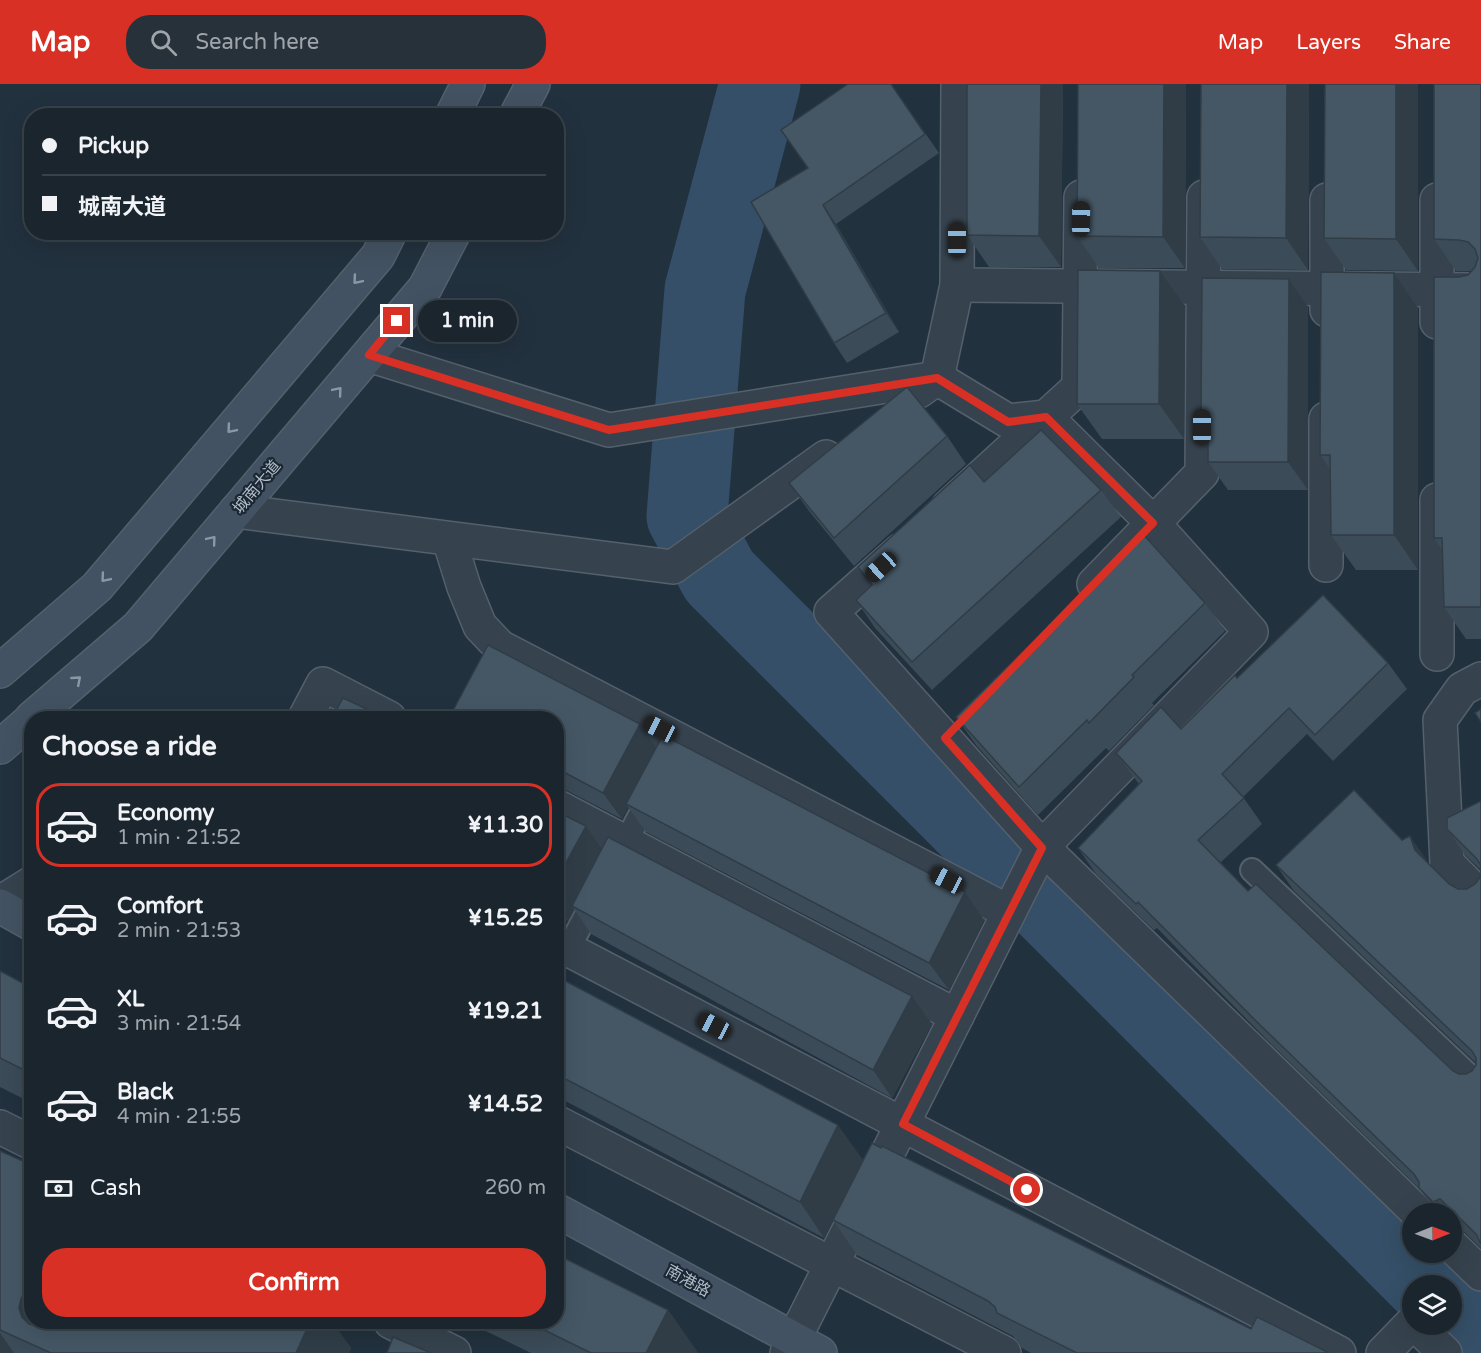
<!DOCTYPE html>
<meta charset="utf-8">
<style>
:root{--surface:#1a252e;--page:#27313a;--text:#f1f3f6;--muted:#9fa5aa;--line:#38424a;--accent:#d93025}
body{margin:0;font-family:"Varela Round","Noto Sans SC",sans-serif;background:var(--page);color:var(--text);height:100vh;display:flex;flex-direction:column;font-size:22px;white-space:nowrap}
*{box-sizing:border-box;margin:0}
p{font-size:20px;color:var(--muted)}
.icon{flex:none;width:33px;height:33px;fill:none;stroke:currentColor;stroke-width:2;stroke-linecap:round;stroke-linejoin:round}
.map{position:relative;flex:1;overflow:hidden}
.side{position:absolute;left:24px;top:627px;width:540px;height:618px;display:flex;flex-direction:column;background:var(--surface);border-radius:24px;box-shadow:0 6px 24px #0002,0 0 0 2px var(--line)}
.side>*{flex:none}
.hud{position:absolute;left:24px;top:24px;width:540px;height:132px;border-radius:24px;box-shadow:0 6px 24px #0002,0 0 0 2px var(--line);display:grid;align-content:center;height:132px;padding:0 18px;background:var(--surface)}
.needle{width:39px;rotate:89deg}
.buttons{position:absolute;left:1402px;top:1119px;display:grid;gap:12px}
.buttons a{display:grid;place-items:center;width:60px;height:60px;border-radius:50%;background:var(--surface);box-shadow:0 6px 24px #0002,0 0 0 2px var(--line);font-size:30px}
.end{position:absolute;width:27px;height:27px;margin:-14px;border:8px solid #d93025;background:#fff;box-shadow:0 0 0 3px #fff}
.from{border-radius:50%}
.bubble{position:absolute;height:42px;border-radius:21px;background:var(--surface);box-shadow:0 6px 24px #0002,0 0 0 2px var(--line);font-size:20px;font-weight:700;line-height:42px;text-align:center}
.car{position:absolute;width:18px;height:36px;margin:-18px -9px;border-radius:8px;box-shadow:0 0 4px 2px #0007;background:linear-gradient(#222 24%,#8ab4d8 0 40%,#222 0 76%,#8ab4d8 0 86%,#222 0)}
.hud b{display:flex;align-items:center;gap:21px;height:57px;font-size:22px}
.hud b+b{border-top:2px solid var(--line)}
.hud i{width:15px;height:15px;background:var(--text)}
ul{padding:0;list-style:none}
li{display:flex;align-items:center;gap:18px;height:84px;margin:0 12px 9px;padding:0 6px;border:3px solid transparent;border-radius:24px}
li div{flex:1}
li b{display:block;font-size:22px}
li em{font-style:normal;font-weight:700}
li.current{border-color:var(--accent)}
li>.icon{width:54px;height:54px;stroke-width:1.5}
h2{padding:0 18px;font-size:27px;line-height:72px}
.pay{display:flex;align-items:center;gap:15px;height:66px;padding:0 18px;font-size:22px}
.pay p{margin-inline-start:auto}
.button{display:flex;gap:12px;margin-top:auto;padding:12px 18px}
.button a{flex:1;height:69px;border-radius:24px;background:var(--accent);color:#fff;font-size:24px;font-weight:700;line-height:69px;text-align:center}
header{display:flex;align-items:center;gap:36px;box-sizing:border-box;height:84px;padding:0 30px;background:var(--accent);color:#fff}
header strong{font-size:28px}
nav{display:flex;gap:33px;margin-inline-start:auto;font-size:21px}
.search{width:420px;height:54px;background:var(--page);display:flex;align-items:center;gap:15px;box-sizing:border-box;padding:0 21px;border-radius:24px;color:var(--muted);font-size:22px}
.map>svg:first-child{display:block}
</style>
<header>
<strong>Map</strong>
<div class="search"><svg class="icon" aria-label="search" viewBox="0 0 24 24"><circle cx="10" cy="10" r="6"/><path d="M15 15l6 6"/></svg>Search here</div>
<nav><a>Map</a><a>Layers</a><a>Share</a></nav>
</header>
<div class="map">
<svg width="1481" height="1269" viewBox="0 0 1481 1269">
<rect width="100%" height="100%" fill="#22313e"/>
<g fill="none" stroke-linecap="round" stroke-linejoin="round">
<g stroke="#344f67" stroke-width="81">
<path d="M760 0 705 206 687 432 719 492 1429 1202"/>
<path d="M1452 1225 1481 1254"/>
</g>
<g stroke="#54606c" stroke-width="26">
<g id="lane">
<path d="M619 771 651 710"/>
<path d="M1252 786 1481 1003"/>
<path d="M568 865 597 811"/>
</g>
</g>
<g stroke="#54606c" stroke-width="36">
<g id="street">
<path d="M957 201 1481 206"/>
<path d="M1327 226V116"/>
<path d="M1437 238V116"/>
<path d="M369 271 609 346 937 294 1008 337 1046 333 1153 439 1251 548 1042 763 787 1269"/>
<path d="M919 307 937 294 957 201 958 0"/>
<path d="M1437 416V570"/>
<path d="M948 423 1079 303 1081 113"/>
<path d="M236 427 673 483 826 373"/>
<path d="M449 455 464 503 480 542 500 563 1009 828"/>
<path d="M901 466 831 528 1042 763 1419 1130"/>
<path d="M1326 481V335"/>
<path d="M1094 500 1202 389 1204 113"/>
<path d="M1481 595 1462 605 1440 636 1447 779 1481 813"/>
<path d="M305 634 323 600 389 634"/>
<path d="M556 722 957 932"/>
<path d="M0 819 32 799"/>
<path d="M556 859 1339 1269"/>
<path d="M556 1038 1004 1269"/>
<path d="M0 1043 32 1059"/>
<path d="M1452 1162 1481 1190"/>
<path d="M391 1238 454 1269"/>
<path d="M1415 1240 1445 1269"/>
<path d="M1383 1269 1413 1238"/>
</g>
</g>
<g stroke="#54606c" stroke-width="36">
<g id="secondary">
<path d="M452 32 468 0"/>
<path d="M516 32 533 0"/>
<path d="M0 587 97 503 378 172 390 148"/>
<path d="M32 634 138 543 425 204 454 148"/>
<path d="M0 663 32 635"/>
<path d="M0 822 32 840"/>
<path d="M556 1126 820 1269"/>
</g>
</g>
<use href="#lane" stroke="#36434e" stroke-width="22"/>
<use href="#street" stroke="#36434e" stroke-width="33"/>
<use href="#secondary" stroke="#435262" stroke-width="33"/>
</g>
<g fill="#3b4b57">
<path d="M891 0 939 69 836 140 899 248 847 279 834 259 808 84Z"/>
<path d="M967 0H1063L1061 183H989L967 151Z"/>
<path d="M1078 0H1186L1185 184H1099L1077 152Z"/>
<path d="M1201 0H1309L1308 186 1222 185 1200 153Z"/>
<path d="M1325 0H1418V187L1346 186 1324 154Z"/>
<path d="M1481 0V555H1466L1444 523 1442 466 1434 454 1459 193 1468 191 1472 187H1456L1434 155Z"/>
<path d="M1160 187 1185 222 1184 355H1102L1077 320Z"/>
<path d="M1394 189 1418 224V486H1356L1331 451 1330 385 1320 371Z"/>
<path d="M1289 195 1308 223V406H1228L1208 378V337L1201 328Z"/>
<path d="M947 352 966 380 854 482 809 427 789 399Z"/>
<path d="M984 398 1101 406 1121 433 932 606 875 544 856 516 871 502 858 483Z"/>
<path d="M1205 519 1225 547 1152 619 1154 621 1109 667 1106 664 1038 731 976 661 956 633Z"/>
<path d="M1388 579 1407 605 1333 677 1307 650 1243 713 1262 740 1220 779 1248 807 1453 987 1459 990H1466L1472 987 1476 979 1294 807 1276 781 1402 756 1428 779 1449 800 1458 805H1467L1475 800 1481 792V786L1465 771 1447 745 1481 717V1164L1458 1142 1452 1144V1130H1437L1419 1104 1272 961 1157 844 1154 846 1096 790 1078 764 1139 700 1116 669 1181 645 1237 594Z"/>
<path d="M556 634 656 663 965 808 984 836 949 906 646 748 628 723 622 735 564 705 556 704Z"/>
<path d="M556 727 602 765 912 912 932 940 892 1014 591 850 574 825 568 837 556 831Z"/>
<path d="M0 887 32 904V1019L0 1003Z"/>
<path d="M556 892 863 1076 1251 1245 1329 1269H1031L1022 1264 1013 1252 857 1171 833 1136 824 1154 556 1012Z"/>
<path d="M0 1067 32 1238H332L351 1264 349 1269H0Z"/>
<path d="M668 1226 698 1269H531L467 1238H556Z"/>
</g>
<g fill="#303d47">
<path d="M1041 0H1063L1061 183 1039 152Z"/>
<path d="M1164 0H1186L1185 184 1163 153Z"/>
<path d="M1287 0H1309L1308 186 1286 154Z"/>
<path d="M1396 0H1418V187L1396 155Z"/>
<path d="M823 121 836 140 899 248 886 229Z"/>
<path d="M1160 187 1185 222 1184 355 1159 320Z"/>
<path d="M1394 189 1418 224V486L1394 451Z"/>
<path d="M1289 195 1308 223V406L1288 378Z"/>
<path d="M640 640 658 666 626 720 628 723 622 735 603 709Z"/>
<path d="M586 742 604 768 572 822 574 825 568 837 556 821V797Z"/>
<path d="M1410 752 1428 778 1415 766Z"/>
<path d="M965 808 984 836 949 906 929 879Z"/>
<path d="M912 912 932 940 892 1014 873 986Z"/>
<path d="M838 1041 863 1076 824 1154 800 1118Z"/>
<path d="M32 1194V1238H64L53 1261 22 1233 19 1224 21 1215Z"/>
<path d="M668 1226 698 1269H646Z"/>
<path d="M184 1238H223L212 1261Z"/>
<path d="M310 1238H332L351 1264 349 1269H296Z"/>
<path d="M0 1249 14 1269H0Z"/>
</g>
<g fill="#455765" stroke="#303d47" stroke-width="1.5">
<path d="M848 0H891L925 50 823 121 886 229 834 259 751 118 808 84 781 46Z"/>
<path d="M967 0H1041L1039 152 967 151Z"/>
<path d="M1078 0H1164L1163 153 1077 152Z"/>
<path d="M1201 0H1287L1286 154 1200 153Z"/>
<path d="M1325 0H1396V155L1324 154Z"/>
<path d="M1434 0H1481V523H1444L1442 454H1434V193H1459L1468 191 1475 183 1478 174 1475 165 1468 158 1459 156 1434 155Z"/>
<path d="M1078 186 1160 187 1159 320H1077Z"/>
<path d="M1321 188 1394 189V451H1331L1330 371H1320Z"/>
<path d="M1202 194 1289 195 1288 378H1208V328H1201Z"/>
<path d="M907 303 947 352 834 454 789 399Z"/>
<path d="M1041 346 1101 406 912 578 856 516 872 501 858 483 970 381 984 398Z"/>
<path d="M1143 450 1205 519 1132 591 1134 593 1089 639 1087 636 1019 703 956 633Z"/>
<path d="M1323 511 1388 579 1315 651 1289 624 1222 690 1244 714 1198 756 1248 807 1256 800 1453 987 1459 990H1466L1472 987 1476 981V974L1472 967 1276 781 1354 706 1402 756 1410 752 1415 766 1449 800 1458 805H1467L1475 800 1481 792V781L1476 774 1447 745V734L1481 717V1160L1476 1150 1440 1115 1433 1118 1419 1104V1098L1414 1090 1254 935 1138 818 1136 820 1078 764 1142 697 1116 669 1161 623 1181 645 1235 591 1237 594Z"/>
<path d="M488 561 640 640 603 709 556 684V634H449Z"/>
<path d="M343 614 369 626 384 634H332Z"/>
<path d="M1481 625V638L1475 629Z"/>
<path d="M663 651 965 808 929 879 626 720Z"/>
<path d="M556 727 586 742 556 797Z"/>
<path d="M608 753 912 912 873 986 572 822Z"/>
<path d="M0 887 32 904V990L0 974Z"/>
<path d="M556 892 838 1041 800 1118 556 990Z"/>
<path d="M872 1059 881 1064 882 1062 1251 1245 1257 1233 1329 1269H1077L997 1229 995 1223 988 1217 833 1136Z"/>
<path d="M0 1067 32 1081V1194L21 1215 19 1224 22 1233 29 1240 39 1242 48 1239 49 1238H186L189 1240 198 1242 207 1239 209 1238H310L296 1269H51L0 1246Z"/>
<path d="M556 1170 668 1226 646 1269H591L528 1238H556Z"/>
<path d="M393 1253 431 1269H387Z"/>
</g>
<defs><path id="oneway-chevron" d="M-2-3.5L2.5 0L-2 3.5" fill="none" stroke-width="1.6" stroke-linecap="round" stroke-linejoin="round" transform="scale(1.5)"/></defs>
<g stroke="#8a98a6">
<use href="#oneway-chevron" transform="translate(357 196) rotate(130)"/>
<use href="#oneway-chevron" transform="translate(338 307) rotate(-50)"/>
<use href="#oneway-chevron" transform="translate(231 345) rotate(130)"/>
<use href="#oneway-chevron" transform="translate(212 456) rotate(-50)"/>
<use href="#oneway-chevron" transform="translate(105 494) rotate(130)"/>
<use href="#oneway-chevron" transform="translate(77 596) rotate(-41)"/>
</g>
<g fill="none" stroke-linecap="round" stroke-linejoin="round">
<path stroke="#d93025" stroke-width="8" d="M397 237 369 271 609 346 937 294 1008 338 1046 333 1153 439 945 654 1042 764 903 1040 1027 1106"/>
</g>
<g text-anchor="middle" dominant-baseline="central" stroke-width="4.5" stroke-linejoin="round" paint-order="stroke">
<g font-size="16" fill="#b1bdca" stroke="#1b2833">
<text transform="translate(257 403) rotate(-50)">城南大道</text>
<text transform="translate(688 1197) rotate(29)">南港路</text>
</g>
</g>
</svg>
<div class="buttons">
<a><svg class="needle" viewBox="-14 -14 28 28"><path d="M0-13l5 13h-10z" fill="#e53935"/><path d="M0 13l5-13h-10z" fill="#9fa5aa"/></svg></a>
<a><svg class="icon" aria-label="layers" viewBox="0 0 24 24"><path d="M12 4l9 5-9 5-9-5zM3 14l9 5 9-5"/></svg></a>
</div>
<i class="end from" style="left:1027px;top:1106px"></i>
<i class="end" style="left:397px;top:237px"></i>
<div class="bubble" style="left:418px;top:216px;width:99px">1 min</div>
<i class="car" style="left:1081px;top:135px;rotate:1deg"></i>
<i class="car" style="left:957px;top:156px;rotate:0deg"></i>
<i class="car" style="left:1202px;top:343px;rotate:0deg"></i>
<i class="car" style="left:881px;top:483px;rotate:228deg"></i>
<i class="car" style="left:660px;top:645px;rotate:297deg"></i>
<i class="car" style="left:947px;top:796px;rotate:298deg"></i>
<i class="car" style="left:714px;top:942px;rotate:298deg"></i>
<div class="hud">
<b><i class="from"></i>Pickup</b>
<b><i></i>城南大道</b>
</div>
<section class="side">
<h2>Choose a ride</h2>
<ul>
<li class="current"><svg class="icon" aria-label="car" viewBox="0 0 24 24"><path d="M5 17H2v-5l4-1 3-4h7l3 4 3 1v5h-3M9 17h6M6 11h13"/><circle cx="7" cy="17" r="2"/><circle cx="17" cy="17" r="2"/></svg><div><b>Economy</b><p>1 min · 21:52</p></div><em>¥11.30</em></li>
<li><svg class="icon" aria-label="car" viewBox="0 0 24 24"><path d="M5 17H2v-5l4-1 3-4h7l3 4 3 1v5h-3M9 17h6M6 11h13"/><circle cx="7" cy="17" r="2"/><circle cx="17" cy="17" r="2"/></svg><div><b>Comfort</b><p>2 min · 21:53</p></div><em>¥15.25</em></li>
<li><svg class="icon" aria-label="car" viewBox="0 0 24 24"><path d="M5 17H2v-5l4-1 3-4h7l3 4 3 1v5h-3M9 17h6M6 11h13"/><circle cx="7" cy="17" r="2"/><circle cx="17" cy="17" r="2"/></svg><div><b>XL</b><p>3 min · 21:54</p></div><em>¥19.21</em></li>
<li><svg class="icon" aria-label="car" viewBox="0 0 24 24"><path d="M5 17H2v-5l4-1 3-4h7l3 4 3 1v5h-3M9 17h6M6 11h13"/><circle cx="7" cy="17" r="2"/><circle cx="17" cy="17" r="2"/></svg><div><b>Black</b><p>4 min · 21:55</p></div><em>¥14.52</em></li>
</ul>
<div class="pay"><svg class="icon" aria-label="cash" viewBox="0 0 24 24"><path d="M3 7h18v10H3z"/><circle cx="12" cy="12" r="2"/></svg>Cash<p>260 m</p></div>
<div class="button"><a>Confirm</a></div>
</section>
</div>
